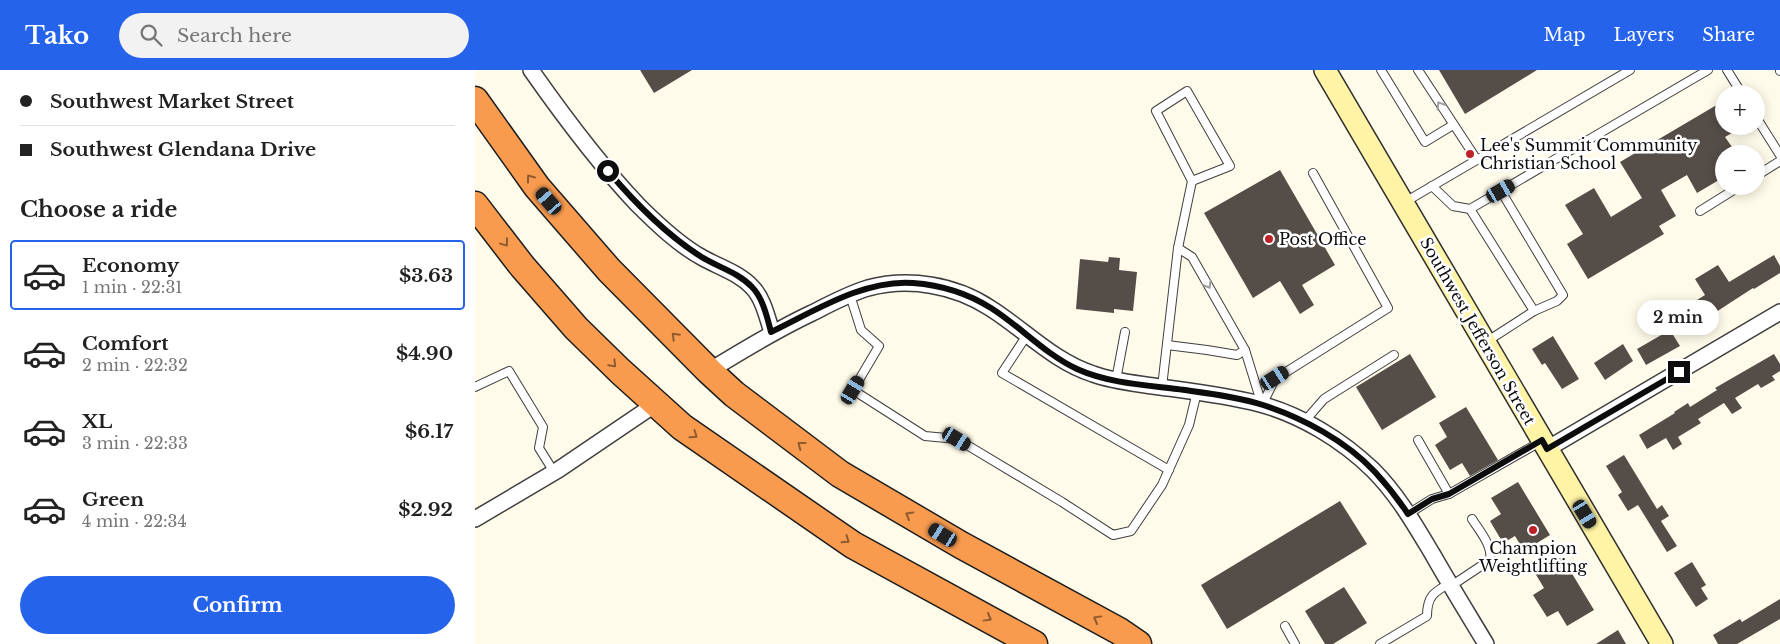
<!DOCTYPE html>
<meta charset="utf-8">
<style>
:root{--surface:#fff;--page:#f2f2f2;--text:#222;--muted:#767676;--line:#e0e0e0;--accent:#2563eb}
body{margin:0;font-family:"Libre Baskerville",serif;background:var(--page);color:var(--text);height:100vh;display:flex;flex-direction:column;font-size:19px;white-space:nowrap}
*{box-sizing:border-box;margin:0}
p{font-size:16px;color:var(--muted)}
.icon{flex:none;width:28px;height:28px;fill:none;stroke:currentColor;stroke-width:2;stroke-linecap:round;stroke-linejoin:round}
.map{position:relative;flex:1;overflow:hidden}
.panel{display:flex;flex-direction:column;background:var(--surface);width:475px}
.panel>*{flex:none}
.top-card{display:grid;align-content:center;height:110px;padding:0 20px;background:var(--surface)}
.buttons{position:absolute;left:1240px;top:15px;display:grid;gap:10px}
.buttons a{display:grid;place-items:center;width:50px;height:50px;border-radius:50%;background:var(--surface);box-shadow:0 2px 12px #0003;font-size:25px}
.end{position:absolute;width:22px;height:22px;margin:-11px;border:6px solid #0c0c0c;background:#fff;box-shadow:0 0 0 2px #fff}
.from{border-radius:50%}
.bubble{position:absolute;height:35px;border-radius:18px;background:var(--surface);box-shadow:0 2px 12px #0003;font-size:16px;font-weight:700;line-height:35px;text-align:center}
.car{position:absolute;width:15px;height:30px;margin:-15px -8px;border-radius:6px;box-shadow:0 0 4px 1px #0007;background:linear-gradient(#222 24%,#8ab4d8 0 40%,#222 0 76%,#8ab4d8 0 86%,#222 0)}
.top-card b{display:flex;align-items:center;gap:18px;height:48px;font-size:19px}
.top-card b+b{border-top:1px solid var(--line)}
.top-card i{width:12px;height:12px;background:var(--text)}
ul{padding:0;list-style:none}
li{display:flex;align-items:center;gap:15px;height:70px;margin:0 10px 8px;padding:0 10px;border:2px solid transparent;border-radius:5px}
li div{flex:1}
li b{display:block;font-size:19px}
li em{font-style:normal;font-weight:700}
li.current{border-color:var(--accent)}
li>.icon{width:45px;height:45px;stroke-width:1.5}
h2{padding:0 20px;font-size:22px;line-height:60px}
.button{display:flex;gap:10px;margin-top:auto;padding:10px 20px}
.button a{flex:1;height:58px;border-radius:30px;background:var(--accent);color:#fff;font-size:20px;font-weight:700;line-height:58px;text-align:center}
header{display:flex;align-items:center;gap:30px;box-sizing:border-box;height:70px;padding:0 25px;background:var(--accent);color:#fff}
header strong{font-size:24px}
nav{display:flex;gap:28px;margin-inline-start:auto;font-size:18px}
.search{width:350px;height:45px;background:var(--page);display:flex;align-items:center;gap:12px;box-sizing:border-box;padding:0 18px;border-radius:28px;color:var(--muted);font-size:19px}
main{display:flex;flex:1;min-height:0}
.map>svg:first-child{display:block}
</style>
<header>
<strong>Tako</strong>
<div class="search"><svg class="icon" aria-label="search" viewBox="0 0 24 24"><circle cx="10" cy="10" r="6"/><path d="M15 15l6 6"/></svg>Search here</div>
<nav><a>Map</a><a>Layers</a><a>Share</a></nav>
</header>
<main>
<section class="panel">
<div class="top-card">
<b><i class="from"></i>Southwest Market Street</b>
<b><i></i>Southwest Glendana Drive</b>
</div>
<h2>Choose a ride</h2>
<ul>
<li class="current"><svg class="icon" aria-label="car" viewBox="0 0 24 24"><path d="M5 17H2v-5l4-1 3-4h7l3 4 3 1v5h-3M9 17h6M6 11h13"/><circle cx="7" cy="17" r="2"/><circle cx="17" cy="17" r="2"/></svg><div><b>Economy</b><p>1 min · 22:31</p></div><em>$3.63</em></li>
<li><svg class="icon" aria-label="car" viewBox="0 0 24 24"><path d="M5 17H2v-5l4-1 3-4h7l3 4 3 1v5h-3M9 17h6M6 11h13"/><circle cx="7" cy="17" r="2"/><circle cx="17" cy="17" r="2"/></svg><div><b>Comfort</b><p>2 min · 22:32</p></div><em>$4.90</em></li>
<li><svg class="icon" aria-label="car" viewBox="0 0 24 24"><path d="M5 17H2v-5l4-1 3-4h7l3 4 3 1v5h-3M9 17h6M6 11h13"/><circle cx="7" cy="17" r="2"/><circle cx="17" cy="17" r="2"/></svg><div><b>XL</b><p>3 min · 22:33</p></div><em>$6.17</em></li>
<li><svg class="icon" aria-label="car" viewBox="0 0 24 24"><path d="M5 17H2v-5l4-1 3-4h7l3 4 3 1v5h-3M9 17h6M6 11h13"/><circle cx="7" cy="17" r="2"/><circle cx="17" cy="17" r="2"/></svg><div><b>Green</b><p>4 min · 22:34</p></div><em>$2.92</em></li>
</ul>
<div class="button"><a>Confirm</a></div>
</section>
<div class="map">
<svg width="1305" height="574" viewBox="0 0 1305 574">
<rect width="100%" height="100%" fill="#fffbea"/>
<g fill="#554d48">
<path d="M165 0H217L179 23Z"/>
<path d="M964 0H1062L990 44Z"/>
<path d="M1245 33 1249 40V56H1269L1250 67 1257 77 1252 80 1255 84H1249V107L1222 123 1212 105 1186 120 1201 146 1184 156 1189 164 1113 209 1092 174 1108 164 1090 135 1119 118 1136 147 1167 128 1145 92Z"/>
<path d="M805 100 860 195 827 215 839 235 825 244 805 211 778 228 729 143Z"/>
<path d="M1299 185 1305 196V203L1279 219 1278 218 1241 242 1239 239 1203 261 1192 243 1205 235 1208 239 1230 225 1220 209 1243 195 1254 212Z"/>
<path d="M634 187 645 188 644 200 662 202 658 241 639 239V243L601 239 605 189 633 192Z"/>
<path d="M1195 260 1205 276 1171 295 1162 279Z"/>
<path d="M1078 266 1104 309 1087 319 1070 293 1067 295 1057 279Z"/>
<path d="M1148 274 1158 291 1130 310 1119 293Z"/>
<path d="M935 284 961 327 907 360 881 317Z"/>
<path d="M1299 284 1305 294V301L1297 306 1300 310 1286 318 1283 314 1260 328 1267 338 1257 344 1249 333 1223 349 1226 353 1203 367 1207 374 1198 380 1191 368 1172 379 1164 365 1200 343 1199 342 1213 333 1215 337 1242 320 1240 318Z"/>
<path d="M991 337 1023 390 995 406 987 393 975 400 960 375 972 367 964 353Z"/>
<path d="M1149 385 1182 439 1187 435 1194 446 1186 451 1202 476 1192 482 1163 435 1153 441 1143 425 1147 422 1131 396Z"/>
<path d="M1043 412 1075 465 1049 481 1040 466 1028 473 1015 451 1026 444 1016 428Z"/>
<path d="M865 431 892 474 752 559 726 515Z"/>
<path d="M1087 487 1119 540 1092 556 1083 541 1072 547 1058 525 1069 518 1060 503Z"/>
<path d="M1217 492 1231 515 1226 518 1233 529 1221 537 1199 503Z"/>
<path d="M869 517 892 553 858 574H850L830 541Z"/>
<path d="M1305 529V549L1262 574H1243L1238 565 1265 549 1267 552Z"/>
<path d="M1143 560 1151 574H1121Z"/>
</g>
<g fill="none" stroke-linecap="round" stroke-linejoin="round">
<g stroke="#3f3f3f" stroke-width="10">
<g id="lane">
<path d="M906 0 950 72 978 55"/>
<path d="M943 0 1002 90"/>
<path d="M1252 0 1267 24"/>
<path d="M1305 0V1"/>
<path d="M1281 47 1305 85"/>
<path d="M1281 106 1305 91"/>
<path d="M957 116 978 136 995 139 1233 0"/>
<path d="M1026 121 1088 225 1082 231 1059 241"/>
<path d="M930 132 1155 0"/>
<path d="M995 139 1059 241 1011 272"/>
<path d="M1225 141 1265 116"/>
<path d="M703 178 717 187 770 280 787 335"/>
<path d="M375 225 386 260 404 276 378 320 450 366 482 369 587 432 638 465 656 461 687 415 714 355 722 322"/>
<path d="M552 265 527 303 694 400"/>
<path d="M692 275 732 280 762 285 770 280"/>
<path d="M641 310 650 262"/>
<path d="M0 317 34 301 68 357 64 378 79 402"/>
<path d="M687 317 703 178 717 111 681 41 712 21 755 96 717 111"/>
<path d="M787 335 800 309 913 238 838 103"/>
<path d="M829 352 849 329 919 285"/>
<path d="M974 424 1065 372"/>
<path d="M933 444 957 429 974 424 943 370"/>
<path d="M976 516 1015 490C1018 476 1004 460 997 449"/>
<path d="M810 556 820 574"/>
<path d="M905 574 952 546C952 526 959 522 975 513"/>
</g>
</g>
<g stroke="#3f3f3f" stroke-width="18">
<g id="street">
<path d="M56 0C89 47 123 93 163 135 182 154 204 175 228 188 244 197 264 203 277 217 288 228 292 247 297 262"/>
<path d="M234 301C268 280 301 260 337 243 355 234 373 224 393 218 434 207 480 215 515 238 550 260 578 291 618 304 637 311 658 313 678 316 714 321 750 325 785 334 826 345 867 370 898 400 923 425 940 455 958 485 975 515 993 544 1011 574"/>
<path d="M1072 379 1305 242"/>
<path d="M0 449 83 400 182 333"/>
</g>
</g>
<g stroke="#2e2e2e" stroke-width="24">
<path id="secondary" d="M850 0 1187 574"/>
</g>
<g stroke="#1d1d1d" stroke-width="29">
<g id="highway">
<path d="M0 30 62 117 134 200 234 301 259 324 365 404 486 475 644 561 663 574"/>
<path d="M0 135 47 196 101 258 145 301 207 357 378 475 559 574"/>
</g>
</g>
<use href="#lane" stroke="#fff" stroke-width="8"/>
<use href="#street" stroke="#fff" stroke-width="15"/>
<use href="#secondary" stroke="#fff4a5" stroke-width="21"/>
<use href="#highway" stroke="#f89b4f" stroke-width="26"/>
</g>
<defs><path id="oneway-chevron" d="M-2-3.5L2.5 0L-2 3.5" fill="none" stroke-width="1.6" stroke-linecap="round" stroke-linejoin="round" transform="scale(1.25)"/></defs>
<g stroke="#9e9e9e">
<use href="#oneway-chevron" transform="translate(965 35) rotate(-122)"/>
<use href="#oneway-chevron" transform="translate(733 215) rotate(61)"/>
</g>
<g stroke="#8e5b31">
<use href="#oneway-chevron" transform="translate(55 108) rotate(-126)"/>
<use href="#oneway-chevron" transform="translate(30 173) rotate(53)"/>
<use href="#oneway-chevron" transform="translate(200 266) rotate(-135)"/>
<use href="#oneway-chevron" transform="translate(138 294) rotate(45)"/>
<use href="#oneway-chevron" transform="translate(219 365) rotate(35)"/>
<use href="#oneway-chevron" transform="translate(326 375) rotate(-143)"/>
<use href="#oneway-chevron" transform="translate(434 445) rotate(-150)"/>
<use href="#oneway-chevron" transform="translate(371 470) rotate(35)"/>
<use href="#oneway-chevron" transform="translate(513 548) rotate(29)"/>
<use href="#oneway-chevron" transform="translate(622 549) rotate(-151)"/>
</g>
<g fill="none" stroke-linecap="round" stroke-linejoin="round">
<path stroke="#0c0c0c" stroke-width="6" d="M133 101C160 133 189 163 225 186 242 197 263 202 277 217 288 228 292 247 296 262 338 242 389 209 438 213 465 215 492 223 516 238 546 257 570 284 602 299 633 313 669 315 702 319 730 323 760 326 788 335 828 348 871 371 900 402 912 415 923 429 933 444L957 429 974 424 1067 370 1072 379 1204 302"/>
</g>
<g fill="#bf2129" stroke="#fff" stroke-width="2">
<circle cx="995" cy="84" r="5"/>
<circle cx="794" cy="169" r="5"/>
<circle cx="1058" cy="460" r="5"/>
</g>
<g text-anchor="middle" dominant-baseline="central" stroke-width="5" stroke-linejoin="round" paint-order="stroke">
<g font-size="16" fill="#0c0c0c" stroke="#fff" text-anchor="start">
<text x="1005" y="75">Lee's Summit Community<tspan x="1005" dy="18">Christian School</tspan></text>
<text x="804" y="169">Post Office</text>
<text x="1058" y="478" text-anchor="middle">Champion<tspan x="1058" dy="18">Weightlifting</tspan></text>
</g>
<g font-size="16" fill="#0c0c0c" stroke="#fff">
<text transform="translate(1003 261) rotate(60)">Southwest Jefferson Street</text>
</g>
</g>
</svg>
<div class="buttons">
<a>+</a>
<a>−</a>
</div>
<i class="end from" style="left:133px;top:101px"></i>
<i class="end" style="left:1204px;top:302px"></i>
<div class="bubble" style="left:1162px;top:230px;width:82px">2 min</div>
<i class="car" style="left:1026px;top:121px;rotate:60deg"></i>
<i class="car" style="left:74px;top:131px;rotate:319deg"></i>
<i class="car" style="left:800px;top:308px;rotate:58deg"></i>
<i class="car" style="left:378px;top:320px;rotate:31deg"></i>
<i class="car" style="left:482px;top:369px;rotate:121deg"></i>
<i class="car" style="left:1110px;top:444px;rotate:149deg"></i>
<i class="car" style="left:468px;top:465px;rotate:301deg"></i>
</div>
</main>
